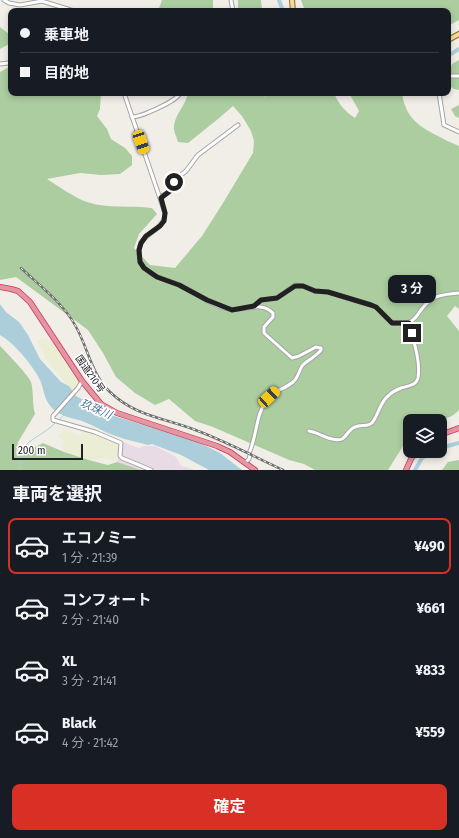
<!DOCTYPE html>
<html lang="ja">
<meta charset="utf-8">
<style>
:root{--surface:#171b24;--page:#20242c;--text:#f1f3f6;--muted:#9ea1a6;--line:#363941;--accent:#d93025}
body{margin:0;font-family:"Fira Sans Condensed","Noto Sans JP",sans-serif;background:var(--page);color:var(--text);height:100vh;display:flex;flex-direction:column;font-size:15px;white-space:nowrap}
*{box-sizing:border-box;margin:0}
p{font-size:13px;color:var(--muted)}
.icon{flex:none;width:22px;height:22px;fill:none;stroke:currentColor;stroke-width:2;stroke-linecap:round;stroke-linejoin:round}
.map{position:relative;height:470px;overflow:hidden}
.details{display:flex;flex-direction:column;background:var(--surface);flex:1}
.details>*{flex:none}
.guide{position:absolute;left:8px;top:8px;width:443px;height:88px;border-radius:8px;box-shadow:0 2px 6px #0003;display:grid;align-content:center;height:88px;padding:0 12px;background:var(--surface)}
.buttons{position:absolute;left:403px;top:414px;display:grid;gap:8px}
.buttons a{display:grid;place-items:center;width:44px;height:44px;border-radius:8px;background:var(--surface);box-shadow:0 2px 6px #0003;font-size:20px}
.scale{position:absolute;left:12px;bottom:10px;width:71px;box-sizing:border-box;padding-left:4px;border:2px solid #212121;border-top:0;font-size:11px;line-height:14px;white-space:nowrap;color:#212121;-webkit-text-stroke:3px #fff;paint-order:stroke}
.end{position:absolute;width:18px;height:18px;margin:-9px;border:5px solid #212121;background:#fff;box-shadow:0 0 0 2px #fff}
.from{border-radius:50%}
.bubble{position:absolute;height:28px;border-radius:8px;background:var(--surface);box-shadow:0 2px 6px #0003;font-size:13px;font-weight:700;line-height:28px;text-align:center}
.car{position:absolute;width:12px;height:24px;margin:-12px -6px;border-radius:5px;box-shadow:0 0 3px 1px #0007;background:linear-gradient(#f5c518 24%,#345 0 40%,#f5c518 0 76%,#345 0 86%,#f5c518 0)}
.guide b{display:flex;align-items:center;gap:14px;height:38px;font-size:15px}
.guide b+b{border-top:1px solid var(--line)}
.guide i{width:10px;height:10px;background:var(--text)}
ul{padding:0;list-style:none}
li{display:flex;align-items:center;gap:12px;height:56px;margin:0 8px 6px;padding:0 4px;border:2px solid transparent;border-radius:8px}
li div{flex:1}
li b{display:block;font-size:15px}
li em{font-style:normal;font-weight:700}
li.active{border-color:var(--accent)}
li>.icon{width:36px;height:36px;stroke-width:1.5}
h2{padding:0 12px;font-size:18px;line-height:48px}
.cta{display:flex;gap:8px;margin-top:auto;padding:8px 12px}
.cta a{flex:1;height:46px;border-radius:8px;background:var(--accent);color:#fff;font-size:16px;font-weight:700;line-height:46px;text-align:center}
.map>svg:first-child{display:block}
</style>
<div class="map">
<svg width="459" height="470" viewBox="0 0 459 470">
<rect width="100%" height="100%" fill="#f1eee8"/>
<path fill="#e9dbe6" d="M123 442 139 448 144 446H155L176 457 181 466 196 470H141L117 462Z"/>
<g fill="#ebeed5">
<path d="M42 338 55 343 62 355V360L67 366 69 365 79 381 73 391 47 361 37 342Z"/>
<path d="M64 428 68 431 81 436 84 430 120 445 116 461 102 458 86 462 66 454 62 447 64 441 58 436Z"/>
</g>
<g fill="#abcda0">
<path d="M162 0H213V11H158Z"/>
<path d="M238 0H261L262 11H238Z"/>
<path d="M301 0H459V20L448 26V11H305Z"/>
<path d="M0 27 9 34 11 33V45L9 44 0 49Z"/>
<path d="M459 60V90L454 89 448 85V77L452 64Z"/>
<path d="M11 66V93H101L100 109 97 116 107 129 111 139 125 148 132 156V165L120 174 101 175 80 173 47 179C58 186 75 198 87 202 108 209 131 205 152 208L157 214 139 234 134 248 150 265 175 268 202 236 223 203 253 153 254 141 251 131 242 116 233 106 218 119 188 143 178 142C177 137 173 131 174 126 175 114 186 105 188 93H262L265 97V93H334C338 103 345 112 355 118L359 111 349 93H402C405 116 417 125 436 135 444 139 451 143 459 146V309L455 306 447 316 459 331V410C447 424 426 421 410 421V435L388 470H315L304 464 289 460 213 427 195 421 169 399 155 405 135 393 116 377 103 353 88 330 16 277 0 280V72Z"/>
<path d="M459 105V118L455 116 451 109Z"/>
<path d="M0 346C6 352 29 376 31 382 34 393 32 404 35 414L18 442 16 453 28 454 33 448 43 443 64 452 92 461 108 465 117 462 141 470H0Z"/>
<path d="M459 460V470H442L448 462Z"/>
</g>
<path fill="#accedb" d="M0 304 6 312 19 322 28 335 40 359 61 382 69 386 76 396 114 416 196 441 220 453 242 470H209L181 455 152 444 148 445C138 442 126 440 116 436 103 432 92 424 79 420 70 418 58 415 52 408 44 400 44 389 40 380 31 363 16 345 0 335Z"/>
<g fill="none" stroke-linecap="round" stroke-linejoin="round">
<g stroke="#accedb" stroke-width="1">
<path d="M59 420 65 414"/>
<path d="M21 470C14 440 40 440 56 422"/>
</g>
<g stroke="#accedb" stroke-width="4">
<path d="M279 0 283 11"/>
<path d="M448 56 459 49"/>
<path d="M440 448 459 443"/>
<path d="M415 470 422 458 432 451"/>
</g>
<g stroke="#a5a5a5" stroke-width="5">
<g id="minor">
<path d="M4 0 9 3 20 5 42 1 74 11"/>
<path d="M231 0 233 11"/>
<path d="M0 64 8 63 11 62"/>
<path d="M448 76H459"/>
<path d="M124 93 165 213C165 232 137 233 139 254 139 261 143 268 149 272 158 279 170 281 180 285 196 293 212 306 229 309 245 312 260 300 273 313V317L264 327V333L292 358 299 356 316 347 321 348V350C316 357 307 360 302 366 299 371 298 378 293 382 285 389 274 390 267 399 256 414 257 434 250 451"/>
<path d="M439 93 444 125 459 132"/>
<path d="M132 117C141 117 177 101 180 93"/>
<path d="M161 199 163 195 168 193 172 188 176 179 186 171 198 155 238 125"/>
<path d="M254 306 261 300 277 298 295 285 303 286 315 291 328 292 371 305 376 307 392 323C422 326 413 312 432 299 439 294 450 294 459 293"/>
<path d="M82 381 78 388 53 416V420L95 432 121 443 120 456 122 458 151 470"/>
<path d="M309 431C318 432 333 443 342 439 347 436 349 429 355 427 362 424 370 428 374 420 379 412 380 403 388 396 391 393 396 390 401 388 407 386 416 386 418 378 421 362 413 339 409 323"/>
<path d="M245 463 249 459 250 455"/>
</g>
</g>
<g stroke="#946e0a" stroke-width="6">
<g id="major">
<path d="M292 0 293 11"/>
<path d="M448 40 459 34"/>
</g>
</g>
<g stroke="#d13361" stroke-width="6">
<g id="highway">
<path d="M0 287 11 289 18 291 30 302 82 381 101 404 117 413 217 446 230 452 255 470"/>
<path d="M440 435 459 428"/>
<path d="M406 470 411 459 417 451"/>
</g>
</g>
<use href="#minor" stroke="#fff" stroke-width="3"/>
<use href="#major" stroke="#f6d9a8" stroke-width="4"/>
<use href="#highway" stroke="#e296a0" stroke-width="4.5"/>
<g stroke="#6f6f6f" stroke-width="2.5">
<path id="rail" d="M21 268C40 286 62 302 75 325 88 347 91 374 110 392 136 417 166 418 198 431 227 442 255 457 283 470"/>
</g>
<use href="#rail" stroke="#fff" stroke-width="1" stroke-dasharray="3" stroke-linecap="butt"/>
</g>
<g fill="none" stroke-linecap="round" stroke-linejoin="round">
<path stroke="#212121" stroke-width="5" d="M174 182 171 190 161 198 165 213 164 221 160 226 146 236 141 243 139 250 140 262 144 268 157 277 179 285 207 300 232 310 254 306 261 300 277 298 295 286H303L315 291 328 292 371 305 376 307 392 323H409L412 333"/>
</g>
<g text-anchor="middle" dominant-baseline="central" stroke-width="3.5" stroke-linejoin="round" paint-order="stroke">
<g font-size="10" fill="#212121" stroke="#fff">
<text transform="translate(90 374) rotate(55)">国道210号</text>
</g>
<g font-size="11" font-style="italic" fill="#4f75a4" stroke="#fff">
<text transform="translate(96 409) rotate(24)">玖珠川</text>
</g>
</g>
</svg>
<div class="buttons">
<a><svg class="icon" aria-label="layers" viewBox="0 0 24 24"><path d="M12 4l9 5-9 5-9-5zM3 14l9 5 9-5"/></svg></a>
</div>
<div class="scale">200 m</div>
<i class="end from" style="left:174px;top:182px"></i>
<i class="end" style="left:412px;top:333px"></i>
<div class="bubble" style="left:388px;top:275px;width:48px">3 分</div>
<i class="car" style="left:141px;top:142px;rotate:161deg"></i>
<i class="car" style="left:269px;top:397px;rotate:47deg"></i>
<div class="guide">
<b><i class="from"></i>乗車地</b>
<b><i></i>目的地</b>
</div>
</div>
<section class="details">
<h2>車両を選択</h2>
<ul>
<li class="active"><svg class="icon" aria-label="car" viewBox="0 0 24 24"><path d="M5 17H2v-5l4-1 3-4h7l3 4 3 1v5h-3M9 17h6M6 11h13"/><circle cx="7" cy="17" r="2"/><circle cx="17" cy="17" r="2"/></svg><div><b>エコノミー</b><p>1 分 · 21:39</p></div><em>¥490</em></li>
<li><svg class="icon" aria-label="car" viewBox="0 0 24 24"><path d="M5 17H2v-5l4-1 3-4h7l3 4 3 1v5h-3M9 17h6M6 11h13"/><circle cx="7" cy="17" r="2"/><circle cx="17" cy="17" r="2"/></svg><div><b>コンフォート</b><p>2 分 · 21:40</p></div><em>¥661</em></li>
<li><svg class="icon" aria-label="car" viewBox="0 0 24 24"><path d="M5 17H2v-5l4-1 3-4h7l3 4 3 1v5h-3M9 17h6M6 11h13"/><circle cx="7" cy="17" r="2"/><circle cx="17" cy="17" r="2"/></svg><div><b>XL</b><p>3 分 · 21:41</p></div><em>¥833</em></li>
<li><svg class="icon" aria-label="car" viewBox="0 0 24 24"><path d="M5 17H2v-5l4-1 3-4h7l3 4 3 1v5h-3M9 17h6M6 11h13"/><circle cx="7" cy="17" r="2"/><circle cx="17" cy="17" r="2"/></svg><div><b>Black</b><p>4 分 · 21:42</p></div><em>¥559</em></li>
</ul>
<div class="cta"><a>確定</a></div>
</section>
